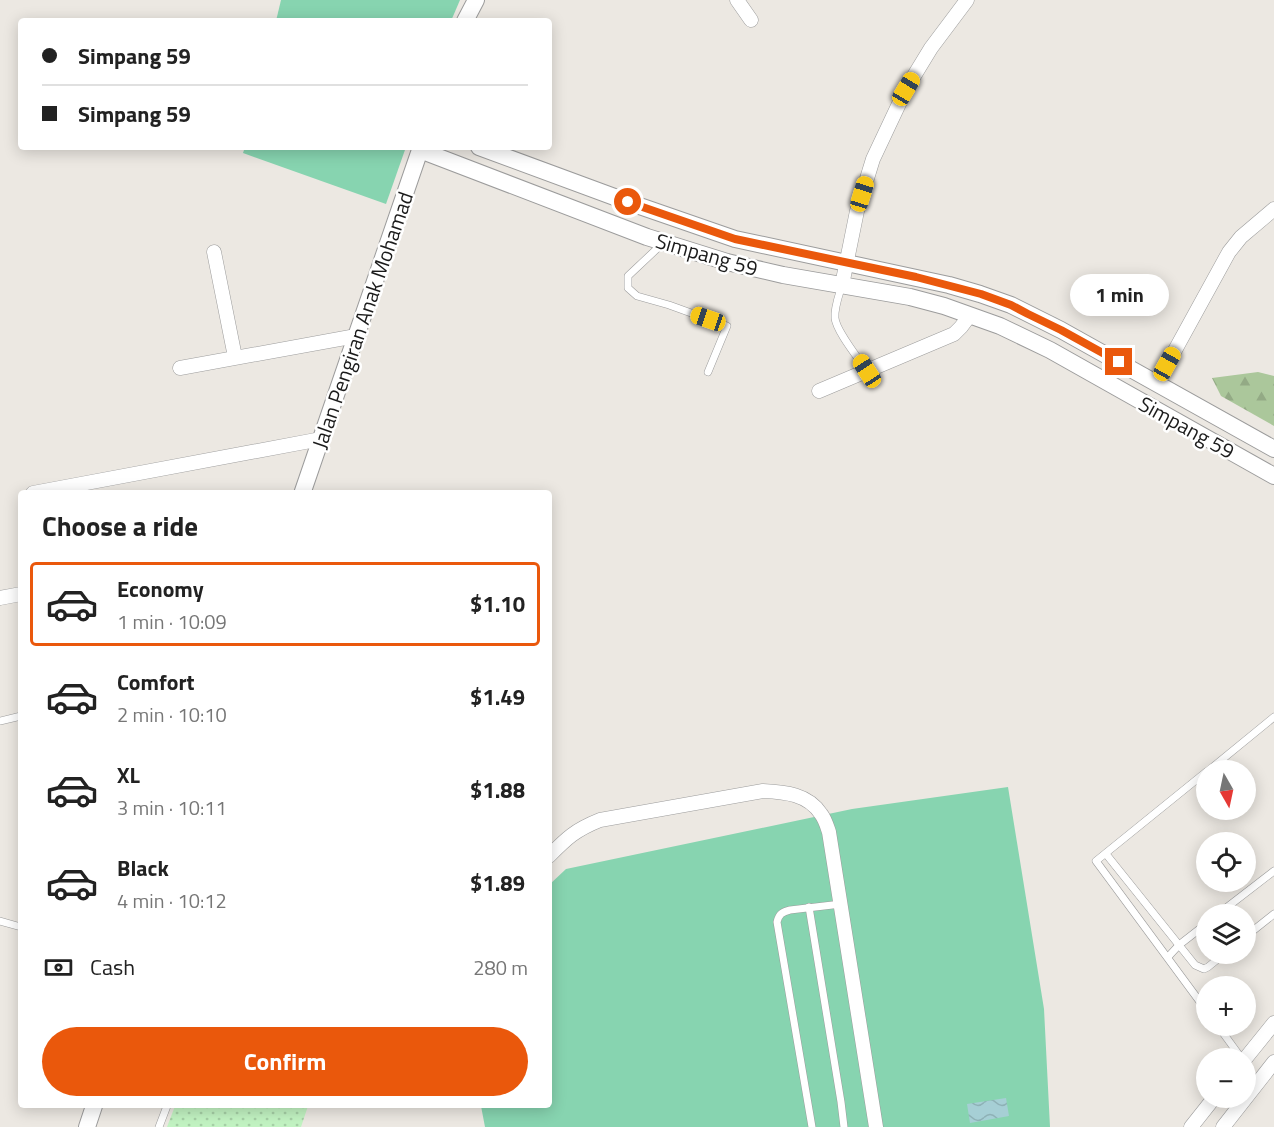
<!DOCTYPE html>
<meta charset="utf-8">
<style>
:root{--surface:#fff;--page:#f6f6f6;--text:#222;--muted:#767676;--line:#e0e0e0;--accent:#ea580c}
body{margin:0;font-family:"Titillium Web",sans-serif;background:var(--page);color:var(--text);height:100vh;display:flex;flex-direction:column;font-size:22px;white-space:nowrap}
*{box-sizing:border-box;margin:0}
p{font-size:20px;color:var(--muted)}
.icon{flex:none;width:33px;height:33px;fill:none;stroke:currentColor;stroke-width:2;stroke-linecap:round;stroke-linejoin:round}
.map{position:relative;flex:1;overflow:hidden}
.details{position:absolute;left:18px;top:490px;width:534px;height:618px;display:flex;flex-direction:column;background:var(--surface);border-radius:6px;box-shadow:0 3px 15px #0003}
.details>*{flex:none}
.top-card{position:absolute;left:18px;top:18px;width:534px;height:132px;border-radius:6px;box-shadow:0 3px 15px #0003;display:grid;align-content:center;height:132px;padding:0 24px;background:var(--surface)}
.needle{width:39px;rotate:171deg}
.controls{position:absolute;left:1196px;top:760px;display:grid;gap:12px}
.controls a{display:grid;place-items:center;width:60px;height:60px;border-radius:50%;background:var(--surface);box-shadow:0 3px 15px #0003;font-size:30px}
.end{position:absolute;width:27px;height:27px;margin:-14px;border:8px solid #ea580c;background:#fff;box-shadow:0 0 0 3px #fff}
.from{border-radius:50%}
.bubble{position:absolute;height:42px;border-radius:21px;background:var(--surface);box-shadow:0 3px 15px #0003;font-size:20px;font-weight:700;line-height:42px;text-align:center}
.car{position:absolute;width:18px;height:36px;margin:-18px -9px;border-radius:8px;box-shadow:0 0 4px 2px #0007;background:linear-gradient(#f5c518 24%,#345 0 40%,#f5c518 0 76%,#345 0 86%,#f5c518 0)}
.top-card b{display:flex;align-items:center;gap:21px;height:57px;font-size:22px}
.top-card b+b{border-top:2px solid var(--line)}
.top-card i{width:15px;height:15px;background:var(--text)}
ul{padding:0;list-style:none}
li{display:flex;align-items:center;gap:18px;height:84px;margin:0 12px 9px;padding:0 12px;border:3px solid transparent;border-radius:6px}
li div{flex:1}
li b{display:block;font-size:22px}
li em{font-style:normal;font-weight:700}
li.selected{border-color:var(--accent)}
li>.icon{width:54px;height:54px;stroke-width:1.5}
h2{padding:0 24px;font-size:27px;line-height:72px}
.pay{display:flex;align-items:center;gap:15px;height:66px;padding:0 24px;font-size:22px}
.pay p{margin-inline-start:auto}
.button{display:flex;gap:12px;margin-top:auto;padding:12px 24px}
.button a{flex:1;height:69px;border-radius:36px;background:var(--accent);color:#fff;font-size:24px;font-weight:700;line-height:69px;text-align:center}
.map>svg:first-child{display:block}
</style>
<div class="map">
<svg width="1274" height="1127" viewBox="0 0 1274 1127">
<defs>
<pattern id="forest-firs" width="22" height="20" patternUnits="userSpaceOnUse" patternTransform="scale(1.5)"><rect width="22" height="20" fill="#abc79b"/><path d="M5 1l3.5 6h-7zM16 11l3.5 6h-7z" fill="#93aa85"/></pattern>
<pattern id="park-dots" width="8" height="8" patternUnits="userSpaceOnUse" patternTransform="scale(1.5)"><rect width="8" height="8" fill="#c2f3c2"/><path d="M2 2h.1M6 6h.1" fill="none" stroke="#a6d0a6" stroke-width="1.8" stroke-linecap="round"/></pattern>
<pattern id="water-waves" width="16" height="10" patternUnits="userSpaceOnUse" patternTransform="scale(1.5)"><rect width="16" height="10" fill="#a6cfd5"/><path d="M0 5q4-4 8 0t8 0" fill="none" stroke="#8eb1b6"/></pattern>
</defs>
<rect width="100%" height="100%" fill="#ece8e2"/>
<path fill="url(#forest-firs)" d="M1258 372 1274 376V426L1221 396 1212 378Z"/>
<path fill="url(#park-dots)" d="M175 1106H308L301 1127H167Z"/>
<g fill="#87d4b0">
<path d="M281 0H460L451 21H276Z"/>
<path d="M245 147H406L386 204 243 153Z"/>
<path d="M1008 787 1044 1009 1050 1127H485L481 1106H549V885L566 869 852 809Z"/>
</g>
<path fill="url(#water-waves)" d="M1006 1098 1009 1116 970 1123 967 1104Z"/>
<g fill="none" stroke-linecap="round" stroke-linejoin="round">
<g stroke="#9c9c9c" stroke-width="8">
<g id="service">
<path d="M662 244 628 276V288L637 296 669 305 727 326 708 372"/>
<path d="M842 285C839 295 834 308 835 318 836 331 859 359 867 371"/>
<path d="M0 721 21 716"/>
<path d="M1208 771 1274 717"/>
<path d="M1206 772 1096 861 1206 1010"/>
<path d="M1106 854 1195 965 1204 969 1208 967 1224 954"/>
<path d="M809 907 841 1102 844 1127"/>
<path d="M1217 915 1274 871"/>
<path d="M0 921 21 927"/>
<path d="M1245 937 1274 914"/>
<path d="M1168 957 1179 945 1206 924"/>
<path d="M1218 1026 1242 1059"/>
<path d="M159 1127 167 1106"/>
<path d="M812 1127 777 922C779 914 782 912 790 910L841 904"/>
</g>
</g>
<g stroke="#9c9c9c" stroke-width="15">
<g id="minor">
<path d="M737 0 751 20"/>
<path d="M214 252 235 357"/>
<path d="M842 285 857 211 873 159 906 89 931 48 967 0"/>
<path d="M180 368 356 336"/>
<path d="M1157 383 1229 252 1241 237 1274 209"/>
<path d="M819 391 954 334 961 327 970 315"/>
<path d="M33 493 321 439"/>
<path d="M0 598 21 594"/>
<path d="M549 856C567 838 575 830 600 820L763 791C785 792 808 794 821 814 825 819 827 826 829 832L876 1127"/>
<path d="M1245 1059 1274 1023"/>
<path d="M1191 1127 1214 1098"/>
<path d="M1223 1127 1274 1062"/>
</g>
</g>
<g stroke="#9c9c9c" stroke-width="18">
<g id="tertiary">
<path d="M465 21 476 0"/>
<path d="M479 147 628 202 735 239 949 285 980 294 1011 305 1061 330 1274 449"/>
<path d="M420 150 647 237 727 262 783 275 910 297 944 306 1000 326 1050 350 1274 476"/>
<path d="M302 494 421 147"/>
<path d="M87 1127 94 1106"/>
</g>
</g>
<use href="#service" stroke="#fff" stroke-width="7"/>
<use href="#minor" stroke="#fff" stroke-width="14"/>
<use href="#tertiary" stroke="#fff" stroke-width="16"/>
</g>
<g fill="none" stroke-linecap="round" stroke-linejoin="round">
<path stroke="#ea580c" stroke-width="8" d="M628 202 735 239 916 277 981 294 1011 305 1028 314 1061 330 1119 362"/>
</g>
<g text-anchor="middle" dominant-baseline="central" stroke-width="5" stroke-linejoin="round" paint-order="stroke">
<g font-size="21" fill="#1b1b1b" stroke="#fff">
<text transform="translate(707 254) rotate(16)">Simpang 59</text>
<text transform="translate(362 320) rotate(-71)">Jalan Pengiran Anak Mohamad</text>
<text transform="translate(1187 427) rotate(29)">Simpang 59</text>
</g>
</g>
</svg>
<div class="controls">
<a><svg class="needle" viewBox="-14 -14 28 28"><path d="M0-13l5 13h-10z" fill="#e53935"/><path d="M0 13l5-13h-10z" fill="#767676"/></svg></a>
<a><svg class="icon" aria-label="locate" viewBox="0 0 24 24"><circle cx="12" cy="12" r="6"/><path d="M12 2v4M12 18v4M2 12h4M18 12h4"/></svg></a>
<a><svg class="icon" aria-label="layers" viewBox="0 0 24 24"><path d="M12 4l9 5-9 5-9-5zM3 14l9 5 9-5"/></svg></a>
<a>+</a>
<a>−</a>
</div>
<i class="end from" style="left:628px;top:202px"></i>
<i class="end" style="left:1119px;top:362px"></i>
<div class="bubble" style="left:1070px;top:274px;width:99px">1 min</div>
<i class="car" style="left:906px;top:89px;rotate:31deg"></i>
<i class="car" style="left:862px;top:194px;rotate:17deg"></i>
<i class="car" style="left:708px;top:319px;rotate:289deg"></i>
<i class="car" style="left:1167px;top:364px;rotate:29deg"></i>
<i class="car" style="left:867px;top:371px;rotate:327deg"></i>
<div class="top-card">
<b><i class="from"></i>Simpang 59</b>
<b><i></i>Simpang 59</b>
</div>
<section class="details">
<h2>Choose a ride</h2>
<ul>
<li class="selected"><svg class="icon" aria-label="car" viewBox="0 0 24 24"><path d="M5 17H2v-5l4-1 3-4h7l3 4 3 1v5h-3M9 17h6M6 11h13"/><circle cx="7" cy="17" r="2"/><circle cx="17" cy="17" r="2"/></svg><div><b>Economy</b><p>1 min · 10:09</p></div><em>$1.10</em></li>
<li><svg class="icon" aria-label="car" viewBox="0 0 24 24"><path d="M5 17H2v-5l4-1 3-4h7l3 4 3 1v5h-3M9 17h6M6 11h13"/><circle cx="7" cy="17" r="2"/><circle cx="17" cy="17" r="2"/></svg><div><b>Comfort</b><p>2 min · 10:10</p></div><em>$1.49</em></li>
<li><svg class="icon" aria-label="car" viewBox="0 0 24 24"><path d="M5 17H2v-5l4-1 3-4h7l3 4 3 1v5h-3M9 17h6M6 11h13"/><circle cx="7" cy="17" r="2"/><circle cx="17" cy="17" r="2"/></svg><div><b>XL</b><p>3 min · 10:11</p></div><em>$1.88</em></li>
<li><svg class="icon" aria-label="car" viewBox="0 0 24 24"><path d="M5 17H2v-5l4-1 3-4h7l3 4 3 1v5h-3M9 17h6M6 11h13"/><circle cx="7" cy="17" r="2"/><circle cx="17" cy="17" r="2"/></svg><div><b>Black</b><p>4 min · 10:12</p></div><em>$1.89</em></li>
</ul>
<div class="pay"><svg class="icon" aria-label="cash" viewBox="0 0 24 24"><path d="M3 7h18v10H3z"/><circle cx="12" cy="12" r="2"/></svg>Cash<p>280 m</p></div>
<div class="button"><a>Confirm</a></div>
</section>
</div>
